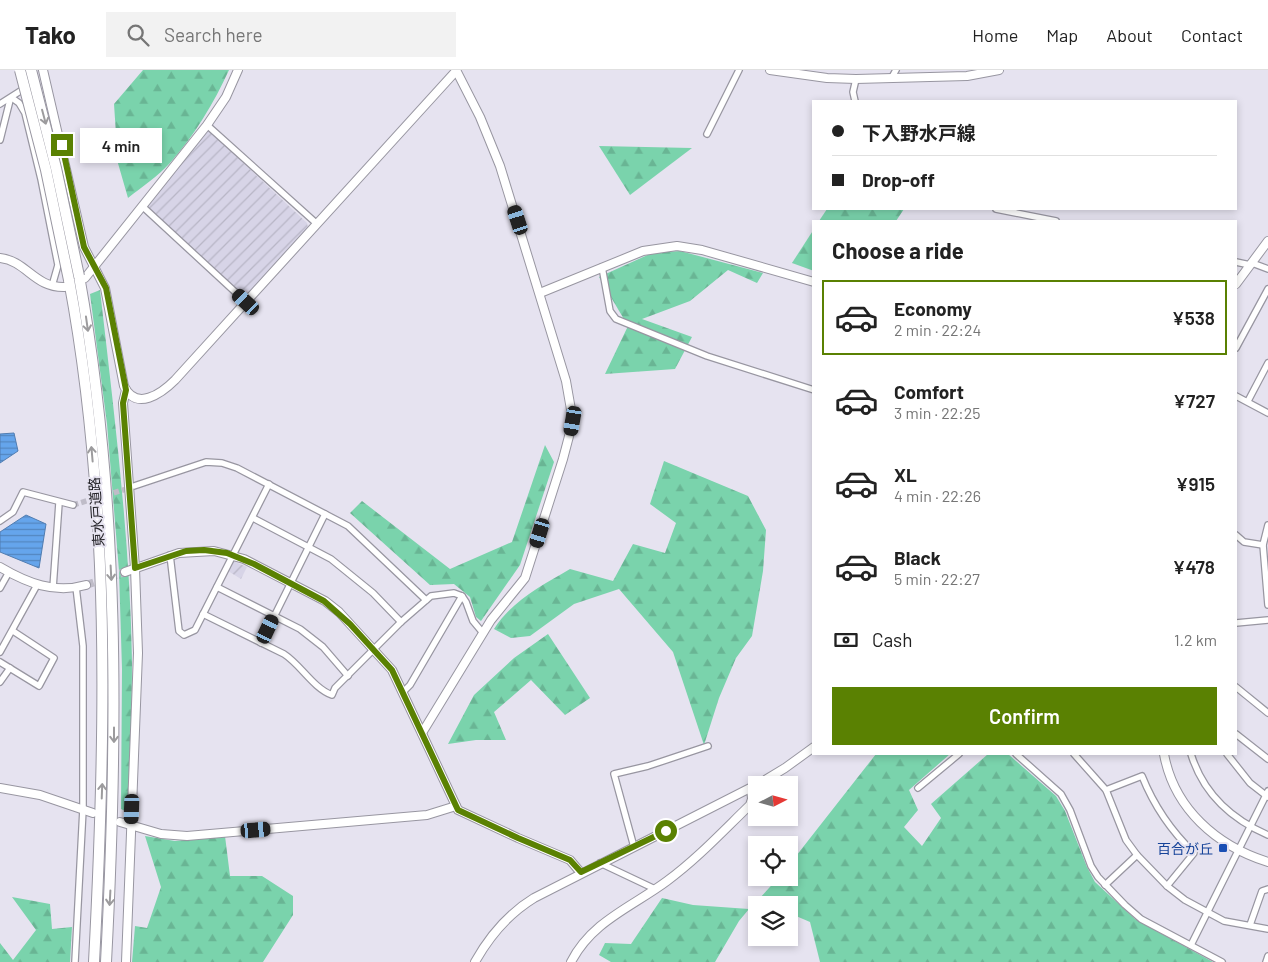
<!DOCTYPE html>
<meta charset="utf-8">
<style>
:root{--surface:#fff;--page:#f2f2f2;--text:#222;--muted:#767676;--line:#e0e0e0;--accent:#5a8102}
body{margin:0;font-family:Barlow,"Noto Sans JP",sans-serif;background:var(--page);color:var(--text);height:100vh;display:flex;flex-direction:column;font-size:19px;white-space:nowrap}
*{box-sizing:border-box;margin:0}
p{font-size:16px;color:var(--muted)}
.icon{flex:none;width:28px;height:28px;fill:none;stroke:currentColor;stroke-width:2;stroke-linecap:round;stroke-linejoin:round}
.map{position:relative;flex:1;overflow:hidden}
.details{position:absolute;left:812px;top:150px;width:425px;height:535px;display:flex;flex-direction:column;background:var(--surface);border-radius:0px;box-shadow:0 2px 8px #0003}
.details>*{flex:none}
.banner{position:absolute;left:812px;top:30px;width:425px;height:110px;border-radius:0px;box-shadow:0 2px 8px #0003;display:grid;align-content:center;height:110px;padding:0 20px;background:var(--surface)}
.needle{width:32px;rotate:84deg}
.buttons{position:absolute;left:748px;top:706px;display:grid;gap:10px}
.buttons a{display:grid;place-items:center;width:50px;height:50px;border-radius:0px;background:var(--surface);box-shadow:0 2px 8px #0003;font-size:25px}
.end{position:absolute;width:22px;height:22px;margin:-11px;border:6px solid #5a8102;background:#fff;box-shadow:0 0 0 2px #fff}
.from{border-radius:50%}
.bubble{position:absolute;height:35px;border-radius:0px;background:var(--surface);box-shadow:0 2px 8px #0003;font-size:16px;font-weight:600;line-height:35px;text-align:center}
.car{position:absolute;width:15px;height:30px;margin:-15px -8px;border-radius:6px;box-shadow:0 0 4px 1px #0007;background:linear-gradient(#222 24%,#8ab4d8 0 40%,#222 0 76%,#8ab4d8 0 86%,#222 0)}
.banner b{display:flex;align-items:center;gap:18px;height:48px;font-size:19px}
.banner b+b{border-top:1px solid var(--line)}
.banner i{width:12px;height:12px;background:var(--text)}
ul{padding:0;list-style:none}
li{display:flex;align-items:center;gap:15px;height:75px;margin:0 10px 8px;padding:0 10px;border:2px solid transparent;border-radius:0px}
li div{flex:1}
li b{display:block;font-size:19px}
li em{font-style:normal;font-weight:600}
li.active{border-color:var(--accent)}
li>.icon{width:45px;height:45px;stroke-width:1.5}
h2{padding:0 20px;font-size:22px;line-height:60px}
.pay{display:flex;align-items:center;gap:12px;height:55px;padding:0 20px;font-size:19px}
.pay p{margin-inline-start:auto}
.action{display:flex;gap:10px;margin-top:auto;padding:10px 20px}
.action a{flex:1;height:58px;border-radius:0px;background:var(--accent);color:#fff;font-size:20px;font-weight:600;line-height:58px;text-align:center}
header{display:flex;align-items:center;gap:30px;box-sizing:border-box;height:70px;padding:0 25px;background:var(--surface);border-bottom:1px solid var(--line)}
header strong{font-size:24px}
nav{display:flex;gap:28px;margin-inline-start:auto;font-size:18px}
.search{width:350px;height:45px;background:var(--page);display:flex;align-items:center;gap:12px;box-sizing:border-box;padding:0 18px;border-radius:0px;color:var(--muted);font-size:19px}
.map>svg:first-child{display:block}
</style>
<header>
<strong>Tako</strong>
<div class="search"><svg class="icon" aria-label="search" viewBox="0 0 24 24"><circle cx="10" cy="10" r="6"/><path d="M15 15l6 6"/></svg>Search here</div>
<nav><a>Home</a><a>Map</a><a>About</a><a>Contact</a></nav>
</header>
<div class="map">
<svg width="1268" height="892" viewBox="0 0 1268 892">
<defs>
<pattern id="industrial-furrows" width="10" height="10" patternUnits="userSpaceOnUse" patternTransform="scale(1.25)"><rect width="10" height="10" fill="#d7d4e7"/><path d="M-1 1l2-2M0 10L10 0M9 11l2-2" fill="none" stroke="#b8b6c6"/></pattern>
<pattern id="forest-firs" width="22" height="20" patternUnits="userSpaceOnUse" patternTransform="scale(1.25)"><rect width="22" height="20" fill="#7ad3ac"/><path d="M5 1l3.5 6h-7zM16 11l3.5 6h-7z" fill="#69b594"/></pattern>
<pattern id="water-rules" width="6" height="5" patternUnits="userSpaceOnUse" patternTransform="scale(1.25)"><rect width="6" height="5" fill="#65a5ec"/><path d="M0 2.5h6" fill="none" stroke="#5386bf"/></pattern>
</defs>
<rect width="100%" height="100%" fill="#e6e3f0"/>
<g fill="url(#industrial-furrows)">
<path d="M209 61 307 153 308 158 248 223 243 224 149 140 148 134 204 63Z"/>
<path d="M233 491 247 497 241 509 228 501Z"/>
</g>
<g fill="url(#forest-firs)">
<path d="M143 0H229C214 33 194 66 170 93 158 106 142 117 128 128L113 76 116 64 114 34Z"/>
<path d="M599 76 692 78 630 125Z"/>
<path d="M827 139H904L896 151H819Z"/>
<path d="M814 159V201L792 193Z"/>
<path d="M680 181 763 203 757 213 728 200 690 231 642 249 692 267 675 299 605 304 628 256 599 207 652 183Z"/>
<path d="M100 220C114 343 130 467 132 591 132 642 130 692 129 743L121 739 122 599 119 501 107 354 90 224Z"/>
<path d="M545 375 554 392 520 495 481 551 476 547 470 527 454 514 430 515 350 443 362 431 450 499 512 472Z"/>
<path d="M664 391 748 426 766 460 763 501 752 566 736 588 719 628 704 675 673 582 619 519 574 534 530 566 511 568 494 559C513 530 541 516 570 499L613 511 633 474 665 483 676 453 650 434Z"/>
<path d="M548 564 590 628 565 645 531 610 494 642 506 670H476L448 674 474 625 514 588Z"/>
<path d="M876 684H950L909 720 918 740 904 757 922 776 941 748 931 734 988 684H1008L1056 726 1065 741 1087 797 1095 812 1135 849 1213 892H820L810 852 789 843V835H772L759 829 778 808H789V795Z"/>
<path d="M145 766 175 771 225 766 230 806H262L293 826V845L263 892H132L135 856 147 858 161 817Z"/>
<path d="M12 827 50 834 52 859 72 857 70 892H0V873L13 890 36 860Z"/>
<path d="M662 828 693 835 749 839 739 851 715 892H611L599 885 605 873 631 874Z"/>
</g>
<g fill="url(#water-rules)" stroke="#517db1">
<path d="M14 363 18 381 0 393V364Z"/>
<path d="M26 445 46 454 39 498 0 482V462Z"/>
</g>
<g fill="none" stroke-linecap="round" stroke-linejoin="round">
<path stroke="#bfbcc8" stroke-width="5.5" stroke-dasharray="5.5 3" stroke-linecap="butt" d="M73 435 133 417"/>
<path stroke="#bfbcc8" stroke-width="8" stroke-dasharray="8 4" stroke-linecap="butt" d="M86 515 125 502"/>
<g stroke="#9896a1" stroke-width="8">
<g id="street">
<path d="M892 7 896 0"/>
<path d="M12 28 19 33 25 43 41 109 58 195 52 216"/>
<path d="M855 31 853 22 856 9"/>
<path d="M0 34 25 18"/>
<path d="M207 55 316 153"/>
<path d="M707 64 739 0"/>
<path d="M0 70 10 30"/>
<path d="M142 136 246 232"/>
<path d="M996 139 1056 151"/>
<path d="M1236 192 1250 195"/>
<path d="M1252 193 1268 199"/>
<path d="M602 197 610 241 616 249 707 286 814 320"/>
<path d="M1236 278 1268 219"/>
<path d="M1236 326 1268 343"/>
<path d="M1248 331 1268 293"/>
<path d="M134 416 206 392 222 393 237 398 348 456 426 530"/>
<path d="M253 448 331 489 373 523 401 552"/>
<path d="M0 451 13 442 23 422 73 435"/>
<path d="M1268 455 1263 475 1268 535"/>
<path d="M1236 465 1244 472 1263 475"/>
<path d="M170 485 179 561 184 565 195 560 269 414"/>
<path d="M217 517 300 559 323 577 348 606"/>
<path d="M0 518 9 502"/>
<path d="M53 518 59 433"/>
<path d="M203 544 284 584C301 595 313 618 332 625L335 618 401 552 431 526 454 523 462 526 466 532 473 551 483 563"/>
<path d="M1236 553 1268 550"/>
<path d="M261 573 325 444"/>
<path d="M0 582 37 515"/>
<path d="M0 592 39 616 54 588 13 561"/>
<path d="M0 612 10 598"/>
<path d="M1236 617 1268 643"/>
<path d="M403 622 410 615 462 526"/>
<path d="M1236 664 1268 689"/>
<path d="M1016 684 1061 724 1070 740 1091 796 1098 807 1125 835 1141 849 1222 892"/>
<path d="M1074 684 1106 720 1126 770 1137 785 1167 816 1185 830 1224 851 1268 859"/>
<path d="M1191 684C1203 723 1231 749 1268 765"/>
<path d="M1227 684 1250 713 1268 727"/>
<path d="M918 718 959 684"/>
<path d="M1106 720 1142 706C1154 736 1170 760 1194 783L1167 816"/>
<path d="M634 777 614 704 648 696 708 676"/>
<path d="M600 793 655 819"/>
<path d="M1105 815 1137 785"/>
<path d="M1250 855 1262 821 1268 819"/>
<path d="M1191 875 1268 721"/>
<path d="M75 892 83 739V576L76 517"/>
<path d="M1266 892 1268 886"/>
</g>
</g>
<g stroke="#9896a1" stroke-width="10">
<g id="secondary">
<path d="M43 0 84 177 105 218 124 316C136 342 162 323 175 310L456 1"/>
<path d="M770 0 827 8 856 9 967 6 999 0"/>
<path d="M0 188C27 191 34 218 65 217"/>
<path d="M85 208 207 55 226 27 238 0"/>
<path d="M1236 214 1268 171"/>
<path d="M540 223 643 181 677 176 702 180 814 212"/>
<path d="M126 320 123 333 135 498 138 583 126 892"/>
<path d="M0 497C27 513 55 524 86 515"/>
<path d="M125 502 179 483 214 481 244 489 325 531 339 542 392 600 458 740 518 768 570 790 581 803"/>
<path d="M422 663 491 550 525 508 563 389 573 351 566 311 500 96 480 47 456 0"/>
<path d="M1164 684C1174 739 1217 776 1268 792"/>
<path d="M757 715 785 698 814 677"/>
<path d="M0 718 40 725 93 743"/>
<path d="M120 752 161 764 187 766 427 745 456 736"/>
<path d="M475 892C490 865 508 844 534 828L756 715"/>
<path d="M571 892C592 851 632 837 667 811 697 789 723 761 750 735L752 729 751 718"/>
</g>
</g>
<g stroke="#9896a1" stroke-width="12">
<g id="highway">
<path d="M79 206C120 432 118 663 106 892"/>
<path d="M69 210C111 435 106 665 94 892"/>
</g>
</g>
<use href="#street" stroke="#fff" stroke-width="5.5"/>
<use href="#secondary" stroke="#fff" stroke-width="8"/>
<use href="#highway" stroke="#fff" stroke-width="10"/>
<g stroke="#9896a1" stroke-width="12" stroke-linecap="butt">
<g id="highway-bridge">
<path d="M20 0 46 100 69 210"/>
<path d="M31 0 56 98 79 206"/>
</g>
</g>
<use href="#highway-bridge" stroke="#fff" stroke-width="10"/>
</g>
<defs><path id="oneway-shaft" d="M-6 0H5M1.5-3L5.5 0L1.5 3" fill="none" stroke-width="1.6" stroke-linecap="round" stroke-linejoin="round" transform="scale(1.25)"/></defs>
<g stroke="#9c9b9d">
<use href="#oneway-shaft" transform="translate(44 47) rotate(75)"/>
<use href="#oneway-shaft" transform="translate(87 254) rotate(82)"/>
<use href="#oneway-shaft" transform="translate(92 384) rotate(-95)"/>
<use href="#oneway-shaft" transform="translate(111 503) rotate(87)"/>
<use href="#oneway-shaft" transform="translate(114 665) rotate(90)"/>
<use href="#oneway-shaft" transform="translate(102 721) rotate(-88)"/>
<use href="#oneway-shaft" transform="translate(110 828) rotate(93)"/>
</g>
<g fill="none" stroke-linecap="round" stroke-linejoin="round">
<path stroke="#5a8102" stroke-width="6" d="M62 75 84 177 106 218 126 320 123 333 135 498 186 481 204 480 227 483 254 494 324 531 350 554 392 600 458 740 518 768 570 790 581 802 666 761"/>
</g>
<rect fill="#1a4fb4" stroke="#e6e3f0" stroke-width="2" x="1218" y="773" width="10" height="10" rx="2.5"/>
<g text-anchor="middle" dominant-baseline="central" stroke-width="4" stroke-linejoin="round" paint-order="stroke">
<g font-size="14" fill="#222126" stroke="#e6e3f0">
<text transform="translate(96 442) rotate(-94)">東水戸道路</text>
</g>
<g font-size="14" fill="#164399" stroke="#e6e3f0" text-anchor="end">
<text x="1213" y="778">百合が丘</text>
</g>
</g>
</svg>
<div class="buttons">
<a><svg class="needle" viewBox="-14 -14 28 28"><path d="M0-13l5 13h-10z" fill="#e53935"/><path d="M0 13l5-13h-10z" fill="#767676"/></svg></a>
<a><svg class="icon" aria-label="locate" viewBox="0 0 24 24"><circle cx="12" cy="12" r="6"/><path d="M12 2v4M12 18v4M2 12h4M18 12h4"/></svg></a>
<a><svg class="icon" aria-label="layers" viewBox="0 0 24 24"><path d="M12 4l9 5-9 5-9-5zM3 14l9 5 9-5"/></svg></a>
</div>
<i class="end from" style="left:666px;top:761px"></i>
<i class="end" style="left:62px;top:75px"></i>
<div class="bubble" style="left:80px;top:58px;width:82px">4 min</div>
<i class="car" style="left:518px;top:150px;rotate:342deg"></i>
<i class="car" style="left:246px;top:232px;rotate:313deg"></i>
<i class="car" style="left:573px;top:351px;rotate:190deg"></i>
<i class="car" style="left:540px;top:463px;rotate:197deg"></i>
<i class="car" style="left:268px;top:559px;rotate:25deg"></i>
<i class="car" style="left:132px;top:739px;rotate:182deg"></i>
<i class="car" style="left:256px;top:760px;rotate:85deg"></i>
<div class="banner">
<b><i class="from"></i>下入野水戸線</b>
<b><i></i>Drop-off</b>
</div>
<section class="details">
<h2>Choose a ride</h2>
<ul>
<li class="active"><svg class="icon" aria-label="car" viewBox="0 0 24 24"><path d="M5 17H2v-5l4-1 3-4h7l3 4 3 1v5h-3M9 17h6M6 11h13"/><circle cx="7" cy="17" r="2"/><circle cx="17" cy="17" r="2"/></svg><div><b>Economy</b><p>2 min · 22:24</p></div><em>¥538</em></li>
<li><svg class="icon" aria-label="car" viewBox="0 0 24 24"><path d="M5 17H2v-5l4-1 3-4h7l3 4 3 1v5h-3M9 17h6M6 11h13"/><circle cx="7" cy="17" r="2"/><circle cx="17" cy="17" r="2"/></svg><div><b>Comfort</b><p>3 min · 22:25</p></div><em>¥727</em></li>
<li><svg class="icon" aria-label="car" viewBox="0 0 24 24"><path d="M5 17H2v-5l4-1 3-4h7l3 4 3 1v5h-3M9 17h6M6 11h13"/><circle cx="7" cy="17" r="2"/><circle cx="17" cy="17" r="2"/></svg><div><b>XL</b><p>4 min · 22:26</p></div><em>¥915</em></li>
<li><svg class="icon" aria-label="car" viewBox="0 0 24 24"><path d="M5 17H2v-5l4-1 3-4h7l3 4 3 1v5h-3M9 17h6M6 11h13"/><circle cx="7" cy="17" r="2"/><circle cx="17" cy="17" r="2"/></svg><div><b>Black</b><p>5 min · 22:27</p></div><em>¥478</em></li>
</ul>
<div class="pay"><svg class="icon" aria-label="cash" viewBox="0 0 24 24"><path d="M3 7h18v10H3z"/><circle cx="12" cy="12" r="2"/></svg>Cash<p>1.2 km</p></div>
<div class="action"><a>Confirm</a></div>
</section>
</div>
